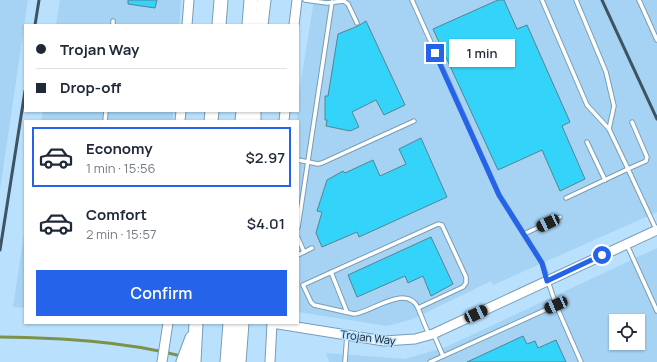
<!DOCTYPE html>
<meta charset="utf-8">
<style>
:root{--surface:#fff;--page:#f6f6f7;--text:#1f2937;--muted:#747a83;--line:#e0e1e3;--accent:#2563eb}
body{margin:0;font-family:Manrope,sans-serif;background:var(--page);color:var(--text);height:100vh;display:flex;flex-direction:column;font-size:15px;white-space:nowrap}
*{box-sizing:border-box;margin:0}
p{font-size:13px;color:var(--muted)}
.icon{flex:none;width:22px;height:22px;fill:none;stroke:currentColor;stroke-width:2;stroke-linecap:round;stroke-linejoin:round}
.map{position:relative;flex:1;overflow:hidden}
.side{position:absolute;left:24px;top:120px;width:275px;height:204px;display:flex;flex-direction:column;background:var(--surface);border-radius:0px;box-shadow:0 1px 3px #0004}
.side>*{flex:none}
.banner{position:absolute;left:24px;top:24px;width:275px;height:88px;border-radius:0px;box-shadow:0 1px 3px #0004;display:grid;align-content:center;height:88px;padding:0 12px;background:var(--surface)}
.fabs{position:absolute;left:609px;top:314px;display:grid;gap:8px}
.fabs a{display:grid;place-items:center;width:36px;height:36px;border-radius:0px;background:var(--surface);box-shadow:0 1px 3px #0004;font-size:20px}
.end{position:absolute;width:18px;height:18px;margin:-9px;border:5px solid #2563eb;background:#fff;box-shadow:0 0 0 2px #fff}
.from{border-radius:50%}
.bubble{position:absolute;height:28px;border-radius:0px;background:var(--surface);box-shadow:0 1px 3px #0004;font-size:13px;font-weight:600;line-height:28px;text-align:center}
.car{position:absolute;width:12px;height:24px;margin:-12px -6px;border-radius:5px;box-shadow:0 0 3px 1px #0007;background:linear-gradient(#222 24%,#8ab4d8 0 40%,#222 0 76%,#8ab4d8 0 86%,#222 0)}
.banner b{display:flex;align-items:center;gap:14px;height:38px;font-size:15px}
.banner b+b{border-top:1px solid var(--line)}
.banner i{width:10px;height:10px;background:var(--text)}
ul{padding:7px 0 0;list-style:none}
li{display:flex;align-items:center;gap:12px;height:60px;margin:0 8px 6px;padding:0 4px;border:2px solid transparent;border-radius:0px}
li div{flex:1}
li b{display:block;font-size:15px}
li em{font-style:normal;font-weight:600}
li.current{border-color:var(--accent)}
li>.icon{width:36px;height:36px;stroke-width:1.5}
.cta{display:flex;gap:8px;margin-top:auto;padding:8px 12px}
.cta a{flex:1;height:46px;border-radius:0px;background:var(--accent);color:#fff;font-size:16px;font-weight:600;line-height:46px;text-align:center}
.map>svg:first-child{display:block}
</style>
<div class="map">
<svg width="657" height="362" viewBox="0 0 657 362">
<rect width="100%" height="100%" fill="#b9e0fc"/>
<g fill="#a6d3f4" fill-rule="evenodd">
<path d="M0 0H28L0 190Z"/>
<path d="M60 0H181L179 25H56Z"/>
<path d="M314 0H657V212L493 285 491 281 413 319 387 326 298 312 297 121 298 99Z"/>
<path d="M43 111H173V121H41Z"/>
<path d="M25 227V308L13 307Z"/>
<path d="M657 248V362H329L326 353 405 359 446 347ZM616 321H638V343H616Z"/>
</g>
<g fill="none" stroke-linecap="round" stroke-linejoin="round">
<path stroke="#7d9149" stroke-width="3" d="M0 337C61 338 122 341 181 356"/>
</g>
<g fill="#33d3fa" stroke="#548493">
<path d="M128 0H157L155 8 128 4Z"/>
<path d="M498 0H504L517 29 527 25 570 122 562 126 585 179 560 191 542 150 498 170 433 29Z"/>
<path d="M366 21 405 105 384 115 376 100 352 112 359 127 350 131 326 126 327 120H325V96H328L338 34 358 26Z"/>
<path d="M421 138 447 197 359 237 357 232 322 247 316 233 322 212 317 211 327 180 343 171 345 173 373 160 380 176 406 164 399 149Z"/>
<path d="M431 237 453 284 431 296 423 276 408 283 405 276 357 297 348 275Z"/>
<path d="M523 336 527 344 535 341 538 348 556 340 566 362H467Z"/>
</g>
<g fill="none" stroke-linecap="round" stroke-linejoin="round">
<g stroke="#789db7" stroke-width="5.5">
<g id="service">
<path d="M305 0 327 3 344 1 348 4 357 23"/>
<path d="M412 0 499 195 542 263 556 305 581 362"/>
<path d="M542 0 587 105 609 129 628 169 646 161 647 157 632 122"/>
<path d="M576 0 606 72 614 106 609 129"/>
<path d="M639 0 657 40"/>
<path d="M113 25V21"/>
<path d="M105 121 106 111"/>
<path d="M587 142 605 180"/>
<path d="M298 160 318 164 322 163 414 121"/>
<path d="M566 198 628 169 656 229"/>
<path d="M298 227 332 2"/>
<path d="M524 234 560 217"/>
<path d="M298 238 304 252"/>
<path d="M627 245 657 311"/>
<path d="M298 255 312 248"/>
<path d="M331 272 347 312"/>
<path d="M418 308 463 287 466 283V277L442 225 438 224 303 285 311 302 314 305 354 314C370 313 407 283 418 308L429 335"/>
<path d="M434 335 443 356"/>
<path d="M345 362 347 335"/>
<path d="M430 362 556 305"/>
</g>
</g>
<g stroke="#789db7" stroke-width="11">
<g id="tertiary">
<path d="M187 25 189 0"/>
<path d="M294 25 297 0"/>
<path d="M180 121 181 111"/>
<path d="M284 121 285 111"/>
<path d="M272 323 384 341 415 339 433 334 657 230"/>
<path d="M162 362 168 323"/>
<path d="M270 362 272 323"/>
</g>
</g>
<g stroke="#789db7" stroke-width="15">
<g id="motorway">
<path d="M219 25 221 0"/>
<path d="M249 25 251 0"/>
<path d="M261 25 264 0"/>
<path d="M211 121 212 111"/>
<path d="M242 121 243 111"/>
<path d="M254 121V111"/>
<path d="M183 362 192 338"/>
<path d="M194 362 196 323"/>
<path d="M227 362 230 323"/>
<path d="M239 362 242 323"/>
</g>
</g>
<use href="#service" stroke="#fff" stroke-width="3.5"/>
<use href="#tertiary" stroke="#fff" stroke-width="9"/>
<use href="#motorway" stroke="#fff" stroke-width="13"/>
<g stroke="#3e5363" stroke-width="3">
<path d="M602 0 657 119"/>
<path d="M35 25 39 0"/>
<path d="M0 250 25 91"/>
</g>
</g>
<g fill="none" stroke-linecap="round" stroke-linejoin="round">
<path stroke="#2563eb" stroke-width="5" d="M435 53 499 195 542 263 547 281 602 255"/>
</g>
<g text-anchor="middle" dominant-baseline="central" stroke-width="3" stroke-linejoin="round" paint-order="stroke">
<g font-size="11" fill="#0e1c27" stroke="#b9e0fc">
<text transform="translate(368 337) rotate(7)">Trojan Way</text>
</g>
</g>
</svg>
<div class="fabs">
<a><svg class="icon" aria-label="locate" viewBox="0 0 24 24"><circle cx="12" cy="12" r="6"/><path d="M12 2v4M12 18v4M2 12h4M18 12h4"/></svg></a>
</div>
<i class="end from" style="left:602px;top:255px"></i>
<i class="end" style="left:435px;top:53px"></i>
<div class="bubble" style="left:449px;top:39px;width:66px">1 min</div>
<i class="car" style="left:548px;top:223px;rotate:245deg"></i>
<i class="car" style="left:556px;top:305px;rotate:246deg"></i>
<i class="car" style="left:476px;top:314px;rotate:65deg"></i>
<div class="banner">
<b><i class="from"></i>Trojan Way</b>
<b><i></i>Drop-off</b>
</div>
<section class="side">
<ul>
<li class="current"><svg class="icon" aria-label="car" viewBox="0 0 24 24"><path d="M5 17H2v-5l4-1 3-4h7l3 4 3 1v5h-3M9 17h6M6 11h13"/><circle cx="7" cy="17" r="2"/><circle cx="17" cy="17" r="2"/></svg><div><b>Economy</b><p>1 min · 15:56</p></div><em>$2.97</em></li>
<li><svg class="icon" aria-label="car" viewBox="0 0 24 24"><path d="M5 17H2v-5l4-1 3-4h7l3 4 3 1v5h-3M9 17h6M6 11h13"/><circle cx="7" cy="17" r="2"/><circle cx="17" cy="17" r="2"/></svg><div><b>Comfort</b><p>2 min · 15:57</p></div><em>$4.01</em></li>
</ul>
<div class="cta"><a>Confirm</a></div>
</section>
</div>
